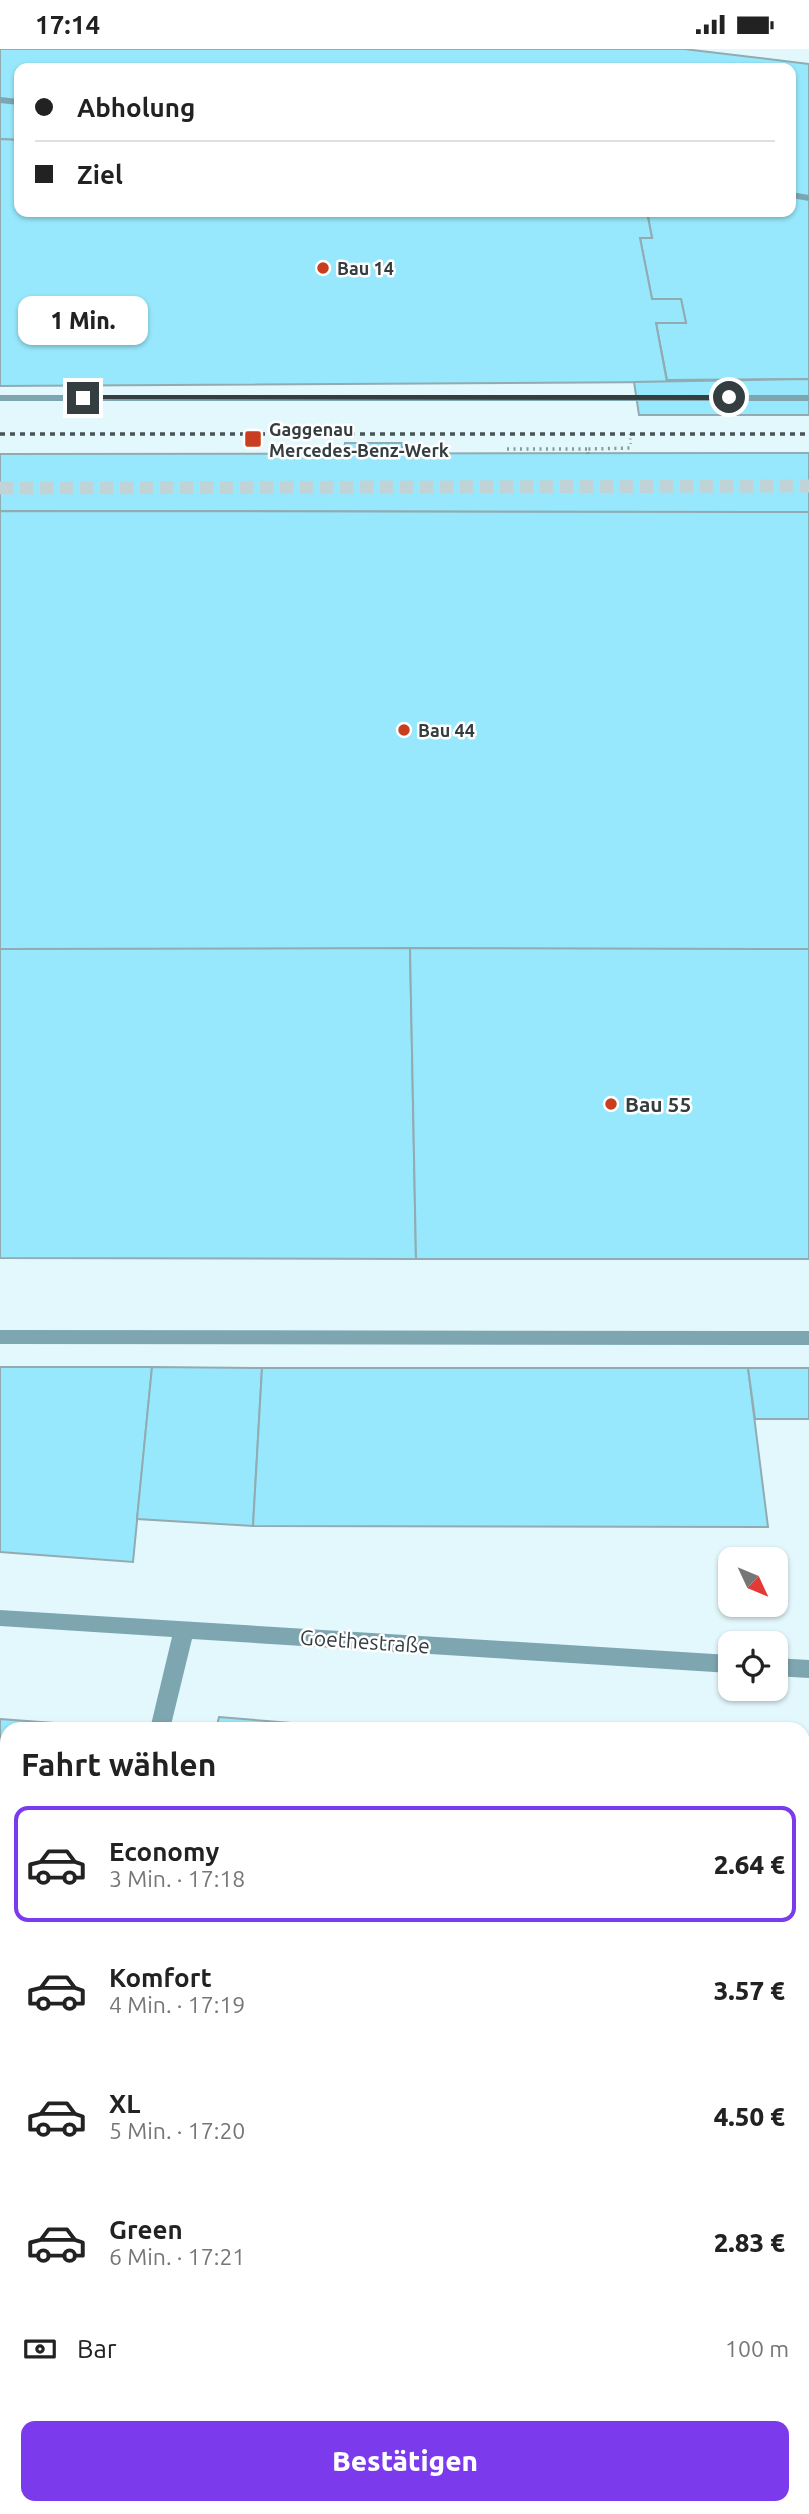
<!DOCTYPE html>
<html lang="de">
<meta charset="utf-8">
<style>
:root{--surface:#fff;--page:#f2f2f2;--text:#222;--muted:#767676;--line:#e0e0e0;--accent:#7c3aed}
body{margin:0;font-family:Ubuntu,sans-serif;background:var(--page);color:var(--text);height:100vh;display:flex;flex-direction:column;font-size:26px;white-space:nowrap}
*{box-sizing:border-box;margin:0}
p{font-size:23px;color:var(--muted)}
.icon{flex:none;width:38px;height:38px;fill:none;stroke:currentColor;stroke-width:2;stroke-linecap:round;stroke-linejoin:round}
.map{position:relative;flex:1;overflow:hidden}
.panel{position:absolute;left:0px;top:1673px;width:810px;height:793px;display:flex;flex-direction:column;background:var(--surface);border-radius:21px 21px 0 0;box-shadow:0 2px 5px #0004}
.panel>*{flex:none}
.banner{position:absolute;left:14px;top:14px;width:782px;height:154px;border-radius:14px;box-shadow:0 2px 5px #0004;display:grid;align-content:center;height:154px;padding:0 21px;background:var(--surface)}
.needle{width:46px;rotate:134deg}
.fabs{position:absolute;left:718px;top:1498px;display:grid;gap:14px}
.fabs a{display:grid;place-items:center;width:70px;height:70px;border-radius:14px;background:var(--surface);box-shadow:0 2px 5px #0004;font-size:35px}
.end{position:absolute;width:32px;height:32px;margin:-16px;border:9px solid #343e41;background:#fff;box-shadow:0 0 0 4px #fff}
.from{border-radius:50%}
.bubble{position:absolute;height:49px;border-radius:14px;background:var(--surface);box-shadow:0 2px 5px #0004;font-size:23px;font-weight:800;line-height:49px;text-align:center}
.banner b{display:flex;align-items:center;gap:24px;height:66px;font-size:26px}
.banner b+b{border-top:2px solid var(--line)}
.banner i{width:18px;height:18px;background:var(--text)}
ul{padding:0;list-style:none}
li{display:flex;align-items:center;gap:21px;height:116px;margin:0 14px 10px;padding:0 7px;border:4px solid transparent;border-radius:14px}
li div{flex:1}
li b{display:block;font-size:26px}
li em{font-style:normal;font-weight:800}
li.active{border-color:var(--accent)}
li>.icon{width:63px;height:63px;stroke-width:1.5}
h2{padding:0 21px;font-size:32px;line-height:84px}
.pay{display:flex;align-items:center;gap:18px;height:77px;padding:0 21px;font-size:26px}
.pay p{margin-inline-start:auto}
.primary-button{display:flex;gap:14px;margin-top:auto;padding:14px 21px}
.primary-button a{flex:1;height:80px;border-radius:14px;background:var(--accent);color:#fff;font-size:28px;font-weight:800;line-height:80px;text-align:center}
.status{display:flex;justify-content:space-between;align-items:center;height:49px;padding:0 35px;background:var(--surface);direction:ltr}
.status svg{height:19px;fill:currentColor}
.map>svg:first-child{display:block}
</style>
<div class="status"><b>17:14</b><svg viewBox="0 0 49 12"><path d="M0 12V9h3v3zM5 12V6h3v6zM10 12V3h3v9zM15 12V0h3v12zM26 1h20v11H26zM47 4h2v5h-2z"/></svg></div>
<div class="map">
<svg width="809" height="2465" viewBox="0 0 809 2465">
<rect width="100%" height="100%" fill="#e3f8fd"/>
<g fill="#97e8fc" stroke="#92abb1" stroke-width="2">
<path d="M0 0H684L809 15V330L667 331 656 274H686L681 250H652L640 189H652L647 163H791V19H19V91L0 90Z"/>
<path d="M0 90 19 91V163H647L652 189H640L652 250H681L686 274H656L667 333 0 337Z"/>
<path d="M809 330V366H639L634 333Z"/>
<path d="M345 394H402V401H344Z"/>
<path d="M809 404V463L0 462V405Z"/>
<path d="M0 462 809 463V900H0Z"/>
<path d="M410 899 416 1210 0 1209V900Z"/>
<path d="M410 899 809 900V1210H416Z"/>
<path d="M0 1318H152L133 1513 0 1503Z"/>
<path d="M152 1318 262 1319 253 1477 137 1470Z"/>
<path d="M262 1319H748L768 1478 253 1477Z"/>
<path d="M748 1319H809V1370H755Z"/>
<path d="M219 1668 315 1676 314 1680H216Z"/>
<path d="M0 1670 53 1674 52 1680H7V1766H0Z"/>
<path d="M95 2459H362L361 2465H93Z"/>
</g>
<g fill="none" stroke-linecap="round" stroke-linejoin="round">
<path stroke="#c0d3d7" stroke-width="13" stroke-dasharray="13 7" stroke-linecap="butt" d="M0 439 809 437"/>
<path stroke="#89989c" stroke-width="2.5" stroke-dasharray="1 3.5" stroke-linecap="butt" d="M630 385 631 398"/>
<g stroke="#89989c" stroke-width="3.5" stroke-dasharray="2 4.5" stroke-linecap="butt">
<path d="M507 400H587"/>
<path d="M588 405 587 400 631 399V396"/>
</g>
<g fill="#7da6b0" fill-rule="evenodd">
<path d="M0 48 19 50V56L0 54Z"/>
<path d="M791 143 809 146V152L791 149Z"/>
<rect x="0" y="346" width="809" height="6"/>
<path d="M0 1281 809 1282V1296L0 1295Z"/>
<path d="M0 1561 730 1606V1624L192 1590 170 1680H150L172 1588 0 1577Z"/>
<path d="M775 1609 809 1611V1629L775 1627Z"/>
<path d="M7 2282V2333L0 2335V2285Z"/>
</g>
<path stroke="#485356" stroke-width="3.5" stroke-dasharray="5 5" stroke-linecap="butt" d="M0 385H809"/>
</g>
<path fill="#343e41" d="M83 346H729L733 348 729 351 80 350Z"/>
<g fill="#c83e1e" stroke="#fff" stroke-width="2.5">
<circle cx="323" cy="219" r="7"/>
<rect x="244" y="381" width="18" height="18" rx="3.5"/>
<circle cx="404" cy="681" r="7"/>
<circle cx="611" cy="1055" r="7"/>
</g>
<g text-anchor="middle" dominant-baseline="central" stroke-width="5" stroke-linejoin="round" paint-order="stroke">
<g font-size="18" font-weight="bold" fill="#343e41" stroke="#fff" text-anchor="start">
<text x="337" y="219">Bau 14</text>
<text x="269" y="380">Gaggenau<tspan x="269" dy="21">Mercedes-Benz-Werk</tspan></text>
<text x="418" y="681">Bau 44</text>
</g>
<g font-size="21" font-weight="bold" fill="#343e41" stroke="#fff" text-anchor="start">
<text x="625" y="1055">Bau 55</text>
</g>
<g font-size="21" fill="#343e41" stroke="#fff">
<text transform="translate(365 1592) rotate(4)">Goethestraße</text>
</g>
</g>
</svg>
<div class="fabs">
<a><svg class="needle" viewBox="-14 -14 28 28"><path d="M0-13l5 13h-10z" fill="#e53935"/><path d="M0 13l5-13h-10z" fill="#767676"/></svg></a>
<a><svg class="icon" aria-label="locate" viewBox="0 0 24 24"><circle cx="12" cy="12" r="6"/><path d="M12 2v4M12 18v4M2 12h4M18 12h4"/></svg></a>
</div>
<i class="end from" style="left:729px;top:348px"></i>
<i class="end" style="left:83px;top:349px"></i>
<div class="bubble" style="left:18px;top:247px;width:130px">1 Min.</div>
<div class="banner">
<b><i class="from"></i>Abholung</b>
<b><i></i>Ziel</b>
</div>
<section class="panel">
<h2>Fahrt wählen</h2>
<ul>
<li class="active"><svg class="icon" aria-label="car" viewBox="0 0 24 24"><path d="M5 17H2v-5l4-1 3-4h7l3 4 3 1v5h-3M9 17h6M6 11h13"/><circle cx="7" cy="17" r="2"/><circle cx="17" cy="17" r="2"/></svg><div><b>Economy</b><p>3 Min. · 17:18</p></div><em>2.64 €</em></li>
<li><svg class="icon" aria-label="car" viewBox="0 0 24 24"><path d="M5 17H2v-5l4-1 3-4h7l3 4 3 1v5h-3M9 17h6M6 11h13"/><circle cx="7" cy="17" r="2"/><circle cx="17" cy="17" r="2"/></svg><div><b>Komfort</b><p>4 Min. · 17:19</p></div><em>3.57 €</em></li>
<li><svg class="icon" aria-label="car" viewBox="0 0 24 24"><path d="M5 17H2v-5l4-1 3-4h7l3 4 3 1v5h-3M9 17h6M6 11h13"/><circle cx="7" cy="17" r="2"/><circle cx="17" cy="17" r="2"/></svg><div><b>XL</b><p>5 Min. · 17:20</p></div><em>4.50 €</em></li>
<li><svg class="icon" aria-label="car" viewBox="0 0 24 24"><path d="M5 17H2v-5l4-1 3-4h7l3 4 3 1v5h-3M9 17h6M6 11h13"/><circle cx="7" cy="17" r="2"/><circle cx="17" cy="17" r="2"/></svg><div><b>Green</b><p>6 Min. · 17:21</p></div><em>2.83 €</em></li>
</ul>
<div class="pay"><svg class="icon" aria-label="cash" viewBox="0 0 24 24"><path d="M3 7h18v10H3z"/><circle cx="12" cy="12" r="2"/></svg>Bar<p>100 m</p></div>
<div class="primary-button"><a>Bestätigen</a></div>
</section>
</div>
